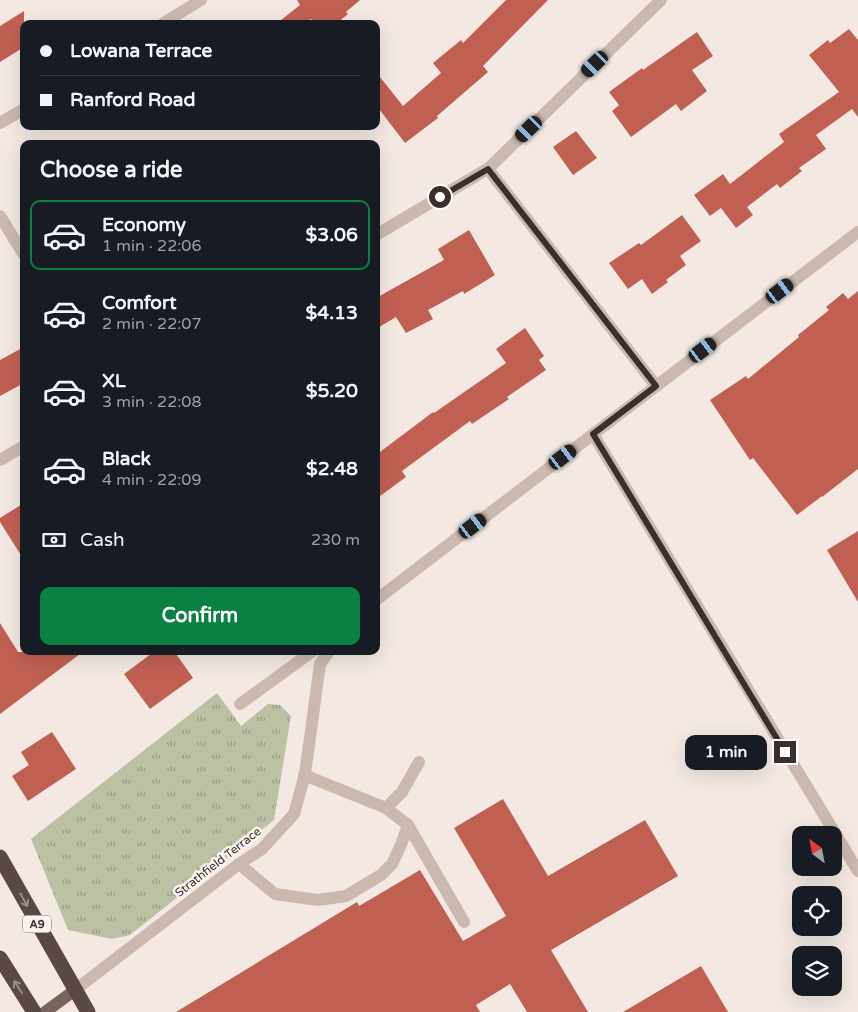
<!DOCTYPE html>
<meta charset="utf-8">
<style>
:root{--surface:#171b24;--page:#242831;--text:#f1f3f6;--muted:#9ea1a6;--line:#363941;--accent:#0b8043}
body{margin:0;font-family:"Varela Round",sans-serif;background:var(--page);color:var(--text);height:100vh;display:flex;flex-direction:column;font-size:19px;white-space:nowrap}
*{box-sizing:border-box;margin:0}
p{font-size:16px;color:var(--muted)}
.icon{flex:none;width:28px;height:28px;fill:none;stroke:currentColor;stroke-width:2;stroke-linecap:round;stroke-linejoin:round}
.map{position:relative;flex:1;overflow:hidden}
.sheet{position:absolute;left:20px;top:140px;width:360px;height:515px;display:flex;flex-direction:column;background:var(--surface);border-radius:10px;box-shadow:0 5px 20px #0002}
.sheet>*{flex:none}
.guide{position:absolute;left:20px;top:20px;width:360px;height:110px;border-radius:10px;box-shadow:0 5px 20px #0002;display:grid;align-content:center;height:110px;padding:0 20px;background:var(--surface)}
.needle{width:32px;rotate:328deg}
.controls{position:absolute;left:792px;top:826px;display:grid;gap:10px}
.controls a{display:grid;place-items:center;width:50px;height:50px;border-radius:10px;background:var(--surface);box-shadow:0 5px 20px #0002;font-size:25px}
.end{position:absolute;width:22px;height:22px;margin:-11px;border:6px solid #3a2f2c;background:#fff;box-shadow:0 0 0 2px #fff}
.from{border-radius:50%}
.bubble{position:absolute;height:35px;border-radius:10px;background:var(--surface);box-shadow:0 5px 20px #0002;font-size:16px;font-weight:800;line-height:35px;text-align:center}
.car{position:absolute;width:15px;height:30px;margin:-15px -8px;border-radius:6px;box-shadow:0 0 4px 1px #0007;background:linear-gradient(#222 24%,#8ab4d8 0 40%,#222 0 76%,#8ab4d8 0 86%,#222 0)}
.guide b{display:flex;align-items:center;gap:18px;height:48px;font-size:19px}
.guide b+b{border-top:1px solid var(--line)}
.guide i{width:12px;height:12px;background:var(--text)}
ul{padding:0;list-style:none}
li{display:flex;align-items:center;gap:15px;height:70px;margin:0 10px 8px;padding:0 10px;border:2px solid transparent;border-radius:10px}
li div{flex:1}
li b{display:block;font-size:19px}
li em{font-style:normal;font-weight:800}
li.on{border-color:var(--accent)}
li>.icon{width:45px;height:45px;stroke-width:1.5}
h2{padding:0 20px;font-size:22px;line-height:60px}
.pay{display:flex;align-items:center;gap:12px;height:55px;padding:0 20px;font-size:19px}
.pay p{margin-inline-start:auto}
.action{display:flex;gap:10px;margin-top:auto;padding:10px 20px}
.action a{flex:1;height:58px;border-radius:10px;background:var(--accent);color:#fff;font-size:20px;font-weight:800;line-height:58px;text-align:center}
.map>svg:first-child{display:block}
</style>
<div class="map">
<svg width="858" height="1012" viewBox="0 0 858 1012">
<defs>
<pattern id="grass-tufts" width="24" height="20" patternUnits="userSpaceOnUse" patternTransform="scale(1.25)"><rect width="24" height="20" fill="#bbc1a2"/><path d="M3 7l-1-3M5 7V3M7 7l1-3M15 17l-1-3M17 17v-4M19 17l1-3" fill="none" stroke="#999d84"/></pattern>
</defs>
<rect width="100%" height="100%" fill="#f3e9e2"/>
<path fill="url(#grass-tufts)" d="M217 693 241 726 268 704 280 705 291 716 274 820 130 935 112 939 68 930 31 839Z"/>
<g fill="#c06053">
<path d="M297 0H360L346 12 348 14 336 24H315L311 19 304 24H276L300 5Z"/>
<path d="M506 0H548L483 66 488 72 437 116 438 118 405 143 376 105V72L403 106 441 73 433 63 461 40 463 43Z"/>
<path d="M24 11V47L0 62V26Z"/>
<path d="M849 29 858 40V117L852 109 816 135 826 149 799 168 802 171 780 188 777 184 747 207 753 215 736 228 721 208 710 216 694 195 723 174 730 184 784 142 779 134 839 92 809 55 828 40 830 43Z"/>
<path d="M697 32 713 56 692 70 707 91 681 111 676 104 631 137 612 111 619 105 609 92 642 68 643 70Z"/>
<path d="M576 131 597 158 573 175 553 147Z"/>
<path d="M682 215 701 241 680 256 686 265 666 280 668 282 652 294 642 279 628 289 609 263 639 243 641 245Z"/>
<path d="M469 230 495 275 464 294 463 291 428 310 433 319 406 333 396 317 376 329V298L444 260 438 249Z"/>
<path d="M858 291V469L822 497V496L797 515 753 458 750 460 710 400 746 376 748 379 799 337 798 335 829 310 826 307 843 293 848 299Z"/>
<path d="M525 328 544 356 539 360 546 370 507 397 509 399 472 424 470 421 402 471 406 477 376 499V455L433 412 434 413 506 363 496 349Z"/>
<path d="M24 347V383L0 396V360Z"/>
<path d="M24 503V560L0 522V518Z"/>
<path d="M858 531V602L827 550Z"/>
<path d="M0 623 18 652 84 651 0 714Z"/>
<path d="M155 651H174L193 678 150 709 124 674Z"/>
<path d="M52 732 76 769 28 801 12 776 29 765 21 752Z"/>
<path d="M503 799 548 876 645 820 678 876 551 950 588 1012H527L510 984 476 1005 480 1012H176L357 902 359 906 420 870 463 941 506 916 454 828Z"/>
<path d="M701 966 728 1012H623Z"/>
</g>
<g fill="none" stroke-linecap="round" stroke-linejoin="round">
<g stroke="#cbb8ae" stroke-width="12">
<path d="M162 24 201 0"/>
<path d="M0 123 24 109"/>
<path d="M488 169 656 386"/>
<path d="M0 216 24 255"/>
<path d="M376 235 489 168 661 0"/>
<path d="M593 434 858 871"/>
<path d="M0 460 24 446"/>
<path d="M376 600 858 232"/>
<path d="M240 704 313 651"/>
<path d="M304 775 386 808 402 792 419 762"/>
<path d="M386 808 408 825 464 922"/>
<path d="M239 864 275 894 318 900 346 896 381 875 392 864 401 845 408 825"/>
<path d="M75 990 239 864 262 849 294 814 305 774 320 664 329 651"/>
</g>
<path stroke="#7b645e" stroke-width="12" d="M45 1012 75 990"/>
<g stroke="#5a4844" stroke-width="15">
<path d="M0 857 88 1012"/>
<path d="M0 958 34 1012"/>
</g>
</g>
<defs><path id="oneway-shaft" d="M-6 0H5M1.5-3L5.5 0L1.5 3" fill="none" stroke-width="1.6" stroke-linecap="round" stroke-linejoin="round" transform="scale(1.25)"/></defs>
<g stroke="#9a8c88">
<use href="#oneway-shaft" transform="translate(24 900) rotate(61)"/>
<use href="#oneway-shaft" transform="translate(18 987) rotate(-123)"/>
</g>
<g fill="none" stroke-linecap="round" stroke-linejoin="round">
<path stroke="#3a2f2c" stroke-width="6" d="M440 197 488 169 656 386 593 434 785 752"/>
</g>
<g text-anchor="middle" dominant-baseline="central" stroke-width="5" stroke-linejoin="round" paint-order="stroke">
<rect fill="#faf3ef" stroke="#746a66" stroke-width="1" x="23" y="915.5" width="28" height="17" rx="4"/>
<g font-size="11" font-weight="bold" fill="#3a2f2c">
<text x="37" y="924">A9</text>
</g>
<g font-size="12" fill="#3a2f2c" stroke="#faf3ef">
<text transform="translate(218 862) rotate(-38)">Strathfield Terrace</text>
</g>
</g>
</svg>
<div class="controls">
<a><svg class="needle" viewBox="-14 -14 28 28"><path d="M0-13l5 13h-10z" fill="#e53935"/><path d="M0 13l5-13h-10z" fill="#9ea1a6"/></svg></a>
<a><svg class="icon" aria-label="locate" viewBox="0 0 24 24"><circle cx="12" cy="12" r="6"/><path d="M12 2v4M12 18v4M2 12h4M18 12h4"/></svg></a>
<a><svg class="icon" aria-label="layers" viewBox="0 0 24 24"><path d="M12 4l9 5-9 5-9-5zM3 14l9 5 9-5"/></svg></a>
</div>
<i class="end from" style="left:440px;top:197px"></i>
<i class="end" style="left:785px;top:752px"></i>
<div class="bubble" style="left:685px;top:735px;width:82px">1 min</div>
<i class="car" style="left:595px;top:64px;rotate:226deg"></i>
<i class="car" style="left:529px;top:129px;rotate:226deg"></i>
<i class="car" style="left:780px;top:291px;rotate:53deg"></i>
<i class="car" style="left:703px;top:350px;rotate:53deg"></i>
<i class="car" style="left:563px;top:457px;rotate:53deg"></i>
<i class="car" style="left:473px;top:526px;rotate:53deg"></i>
<div class="guide">
<b><i class="from"></i>Lowana Terrace</b>
<b><i></i>Ranford Road</b>
</div>
<section class="sheet">
<h2>Choose a ride</h2>
<ul>
<li class="on"><svg class="icon" aria-label="car" viewBox="0 0 24 24"><path d="M5 17H2v-5l4-1 3-4h7l3 4 3 1v5h-3M9 17h6M6 11h13"/><circle cx="7" cy="17" r="2"/><circle cx="17" cy="17" r="2"/></svg><div><b>Economy</b><p>1 min · 22:06</p></div><em>$3.06</em></li>
<li><svg class="icon" aria-label="car" viewBox="0 0 24 24"><path d="M5 17H2v-5l4-1 3-4h7l3 4 3 1v5h-3M9 17h6M6 11h13"/><circle cx="7" cy="17" r="2"/><circle cx="17" cy="17" r="2"/></svg><div><b>Comfort</b><p>2 min · 22:07</p></div><em>$4.13</em></li>
<li><svg class="icon" aria-label="car" viewBox="0 0 24 24"><path d="M5 17H2v-5l4-1 3-4h7l3 4 3 1v5h-3M9 17h6M6 11h13"/><circle cx="7" cy="17" r="2"/><circle cx="17" cy="17" r="2"/></svg><div><b>XL</b><p>3 min · 22:08</p></div><em>$5.20</em></li>
<li><svg class="icon" aria-label="car" viewBox="0 0 24 24"><path d="M5 17H2v-5l4-1 3-4h7l3 4 3 1v5h-3M9 17h6M6 11h13"/><circle cx="7" cy="17" r="2"/><circle cx="17" cy="17" r="2"/></svg><div><b>Black</b><p>4 min · 22:09</p></div><em>$2.48</em></li>
</ul>
<div class="pay"><svg class="icon" aria-label="cash" viewBox="0 0 24 24"><path d="M3 7h18v10H3z"/><circle cx="12" cy="12" r="2"/></svg>Cash<p>230 m</p></div>
<div class="action"><a>Confirm</a></div>
</section>
</div>
